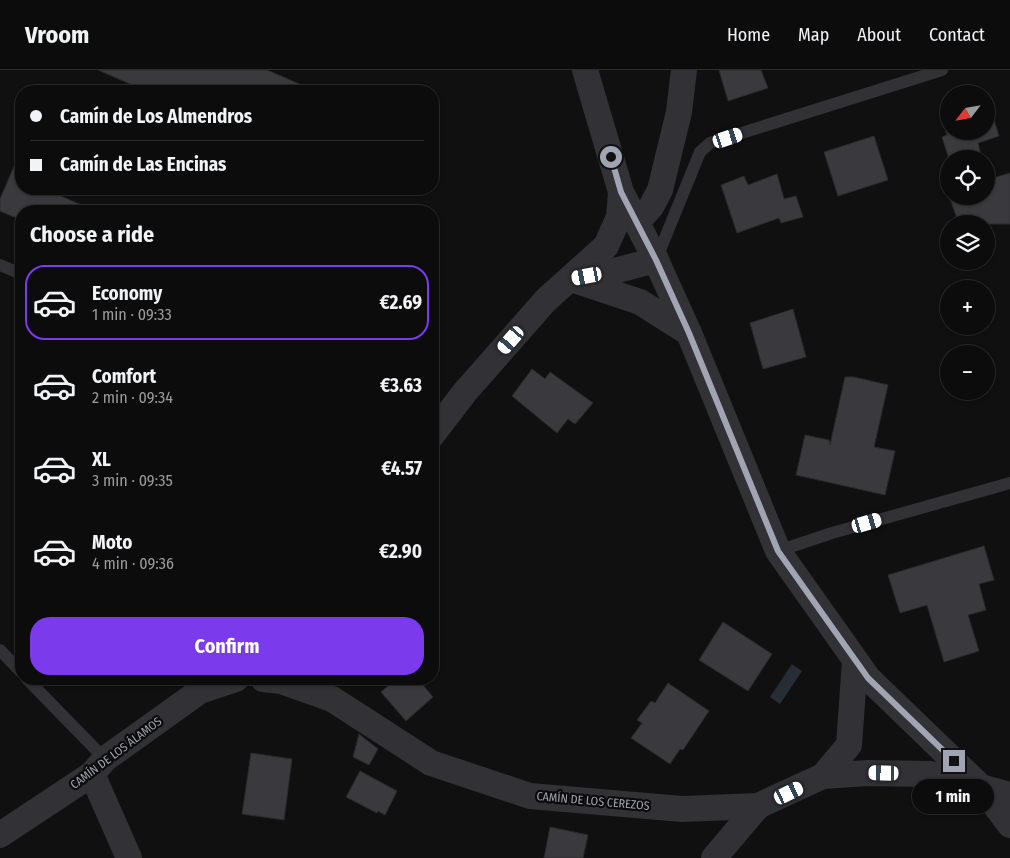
<!DOCTYPE html>
<meta charset="utf-8">
<style>
:root{--surface:#0c0c0d;--page:#151516;--text:#f1f3f6;--muted:#9a9b9d;--line:#2c2c2e;--accent:#7c3aed}
body{margin:0;font-family:"Fira Sans Condensed",sans-serif;background:var(--page);color:var(--text);height:100vh;display:flex;flex-direction:column;font-size:19px;white-space:nowrap}
*{box-sizing:border-box;margin:0}
p{font-size:16px;color:var(--muted)}
.icon{flex:none;width:28px;height:28px;fill:none;stroke:currentColor;stroke-width:2;stroke-linecap:round;stroke-linejoin:round}
.map{position:relative;flex:1;overflow:hidden}
.drawer{position:absolute;left:15px;top:135px;width:424px;height:480px;display:flex;flex-direction:column;background:var(--surface);border-radius:20px;box-shadow:0 1px 4px #0004,0 0 0 1px var(--line)}
.drawer>*{flex:none}
.hud{position:absolute;left:15px;top:15px;width:424px;height:110px;border-radius:20px;box-shadow:0 1px 4px #0004,0 0 0 1px var(--line);display:grid;align-content:center;height:110px;padding:0 15px;background:var(--surface)}
.needle{width:32px;rotate:239deg}
.controls{position:absolute;left:940px;top:15px;display:grid;gap:10px}
.controls a{display:grid;place-items:center;width:55px;height:55px;border-radius:50%;background:var(--surface);box-shadow:0 1px 4px #0004,0 0 0 1px var(--line);font-size:25px}
.end{position:absolute;width:22px;height:22px;margin:-11px;border:6px solid #a1a4b2;background:#111;box-shadow:0 0 0 2px #111}
.from{border-radius:50%}
.bubble{position:absolute;height:35px;border-radius:18px;background:var(--surface);box-shadow:0 1px 4px #0004,0 0 0 1px var(--line);font-size:16px;font-weight:700;line-height:35px;text-align:center}
.car{position:absolute;width:15px;height:30px;margin:-15px -8px;border-radius:6px;box-shadow:0 0 4px 1px #0007;background:linear-gradient(#fff 24%,#345 0 40%,#fff 0 76%,#345 0 86%,#fff 0)}
.hud b{display:flex;align-items:center;gap:18px;height:48px;font-size:19px}
.hud b+b{border-top:1px solid var(--line)}
.hud i{width:12px;height:12px;background:var(--text)}
ul{padding:0;list-style:none}
li{display:flex;align-items:center;gap:15px;height:75px;margin:0 10px 8px;padding:0 5px;border:2px solid transparent;border-radius:20px}
li div{flex:1}
li b{display:block;font-size:19px}
li em{font-style:normal;font-weight:700}
li.on{border-color:var(--accent)}
li>.icon{width:45px;height:45px;stroke-width:1.5}
h2{padding:0 15px;font-size:22px;line-height:60px}
.action{display:flex;gap:10px;margin-top:auto;padding:10px 15px}
.action a{flex:1;height:58px;border-radius:20px;background:var(--accent);color:#fff;font-size:20px;font-weight:700;line-height:58px;text-align:center}
header{display:flex;align-items:center;gap:30px;box-sizing:border-box;height:70px;padding:0 25px;background:var(--surface);border-bottom:1px solid var(--line)}
header strong{font-size:24px}
nav{display:flex;gap:28px;margin-inline-start:auto;font-size:18px}
.map>svg:first-child{display:block}
</style>
<header>
<strong>Vroom</strong>
<nav><a>Home</a><a>Map</a><a>About</a><a>Contact</a></nav>
</header>
<div class="map">
<svg width="1010" height="788" viewBox="0 0 1010 788">
<rect width="100%" height="100%" fill="#101011"/>
<path fill="#272d35" d="M792 594 802 601 780 634 770 627Z"/>
<g fill="#3a3a3e" stroke="#2a2a2d">
<path d="M98 0H267L316 21H146Z"/>
<path d="M719 0H761L768 18 728 31Z"/>
<path d="M991 40 999 66 978 73 982 89H949L942 67 947 65 943 54 949 52V61H986V42Z"/>
<path d="M874 66 888 110 838 126 824 82Z"/>
<path d="M21 80V119H45L95 141H21V150L0 141V129Z"/>
<path d="M1010 103V154H959L949 126H986V106L987 110Z"/>
<path d="M777 104 784 129 796 126 803 147 781 153 779 148 737 163 721 115 744 106 748 115Z"/>
<path d="M793 239 806 287 763 299 750 253Z"/>
<path d="M532 299 545 309 550 302 593 333 575 354 568 349 557 363 512 326Z"/>
<path d="M845 307H854L888 315 874 377 895 381 885 425 796 405 805 365 829 370 830 375Z"/>
<path d="M984 476 994 510 979 514 986 540 968 545 979 581 944 592 927 535 900 543 888 505Z"/>
<path d="M723 552 772 584 748 621 699 590Z"/>
<path d="M396 609H418L433 627 406 651 381 622Z"/>
<path d="M668 613 709 641 683 680 680 679 670 694 631 668 642 653 637 650 651 631 655 633Z"/>
<path d="M359 664 378 679 369 695 353 687Z"/>
<path d="M251 683 292 689 284 750 242 744Z"/>
<path d="M360 701 397 721 385 745 378 741 377 743 346 727Z"/>
<path d="M550 757 588 765 583 788H544Z"/>
</g>
<g fill="none" stroke-linecap="round" stroke-linejoin="round">
<g stroke="#313136" stroke-width="12">
<path d="M656 190 700 82 710 73 942 0"/>
<path d="M0 195 21 204"/>
<path d="M778 481 832 463 1010 413"/>
<path d="M0 580 21 602"/>
<path d="M27 609 105 689"/>
</g>
<g stroke="#313136" stroke-width="26">
<path d="M585 0 621 122 656 190 689 263 778 481 868 608 982 718 1010 755"/>
<path d="M637 152 651 137 660 120 679 42 684 0"/>
<path d="M574 208 618 200 656 190"/>
<path d="M571 209 640 232 689 263"/>
<path d="M432 365 465 322 546 230 606 176 619 147 621 122"/>
<path d="M263 609 281 611 332 629 431 693 530 726 682 739 758 736 823 706 868 703 931 704 1010 725"/>
<path d="M92 704 129 788"/>
<path d="M823 706 849 675 855 591"/>
<path d="M0 765 92 704 105 689 200 621 236 609"/>
<path d="M714 788 758 736"/>
</g>
</g>
<g fill="none" stroke-linecap="round" stroke-linejoin="round">
<path stroke="#a1a4b2" stroke-width="6" d="M611 87 621 122 656 190 689 263 778 481 868 608 954 691"/>
</g>
<g text-anchor="middle" dominant-baseline="central" stroke-width="4.5" stroke-linejoin="round" paint-order="stroke">
<g font-size="12" fill="#a1a4b2" stroke="#0b0b0c">
<text transform="translate(116 683) rotate(-37)">CAMÍN DE LOS ÁLAMOS</text>
<text transform="translate(593 731) rotate(5)">CAMÍN DE LOS CEREZOS</text>
</g>
</g>
</svg>
<div class="controls">
<a><svg class="needle" viewBox="-14 -14 28 28"><path d="M0-13l5 13h-10z" fill="#e53935"/><path d="M0 13l5-13h-10z" fill="#9a9b9d"/></svg></a>
<a><svg class="icon" aria-label="locate" viewBox="0 0 24 24"><circle cx="12" cy="12" r="6"/><path d="M12 2v4M12 18v4M2 12h4M18 12h4"/></svg></a>
<a><svg class="icon" aria-label="layers" viewBox="0 0 24 24"><path d="M12 4l9 5-9 5-9-5zM3 14l9 5 9-5"/></svg></a>
<a>+</a>
<a>−</a>
</div>
<i class="end from" style="left:611px;top:87px"></i>
<i class="end" style="left:954px;top:691px"></i>
<div class="bubble" style="left:912px;top:709px;width:82px">1 min</div>
<i class="car" style="left:728px;top:68px;rotate:72deg"></i>
<i class="car" style="left:587px;top:206px;rotate:259deg"></i>
<i class="car" style="left:511px;top:270px;rotate:221deg"></i>
<i class="car" style="left:867px;top:453px;rotate:74deg"></i>
<i class="car" style="left:884px;top:703px;rotate:271deg"></i>
<i class="car" style="left:789px;top:723px;rotate:64deg"></i>
<div class="hud">
<b><i class="from"></i>Camín de Los Almendros</b>
<b><i></i>Camín de Las Encinas</b>
</div>
<section class="drawer">
<h2>Choose a ride</h2>
<ul>
<li class="on"><svg class="icon" aria-label="car" viewBox="0 0 24 24"><path d="M5 17H2v-5l4-1 3-4h7l3 4 3 1v5h-3M9 17h6M6 11h13"/><circle cx="7" cy="17" r="2"/><circle cx="17" cy="17" r="2"/></svg><div><b>Economy</b><p>1 min · 09:33</p></div><em>€2.69</em></li>
<li><svg class="icon" aria-label="car" viewBox="0 0 24 24"><path d="M5 17H2v-5l4-1 3-4h7l3 4 3 1v5h-3M9 17h6M6 11h13"/><circle cx="7" cy="17" r="2"/><circle cx="17" cy="17" r="2"/></svg><div><b>Comfort</b><p>2 min · 09:34</p></div><em>€3.63</em></li>
<li><svg class="icon" aria-label="car" viewBox="0 0 24 24"><path d="M5 17H2v-5l4-1 3-4h7l3 4 3 1v5h-3M9 17h6M6 11h13"/><circle cx="7" cy="17" r="2"/><circle cx="17" cy="17" r="2"/></svg><div><b>XL</b><p>3 min · 09:35</p></div><em>€4.57</em></li>
<li><svg class="icon" aria-label="car" viewBox="0 0 24 24"><path d="M5 17H2v-5l4-1 3-4h7l3 4 3 1v5h-3M9 17h6M6 11h13"/><circle cx="7" cy="17" r="2"/><circle cx="17" cy="17" r="2"/></svg><div><b>Moto</b><p>4 min · 09:36</p></div><em>€2.90</em></li>
</ul>
<div class="action"><a>Confirm</a></div>
</section>
</div>
